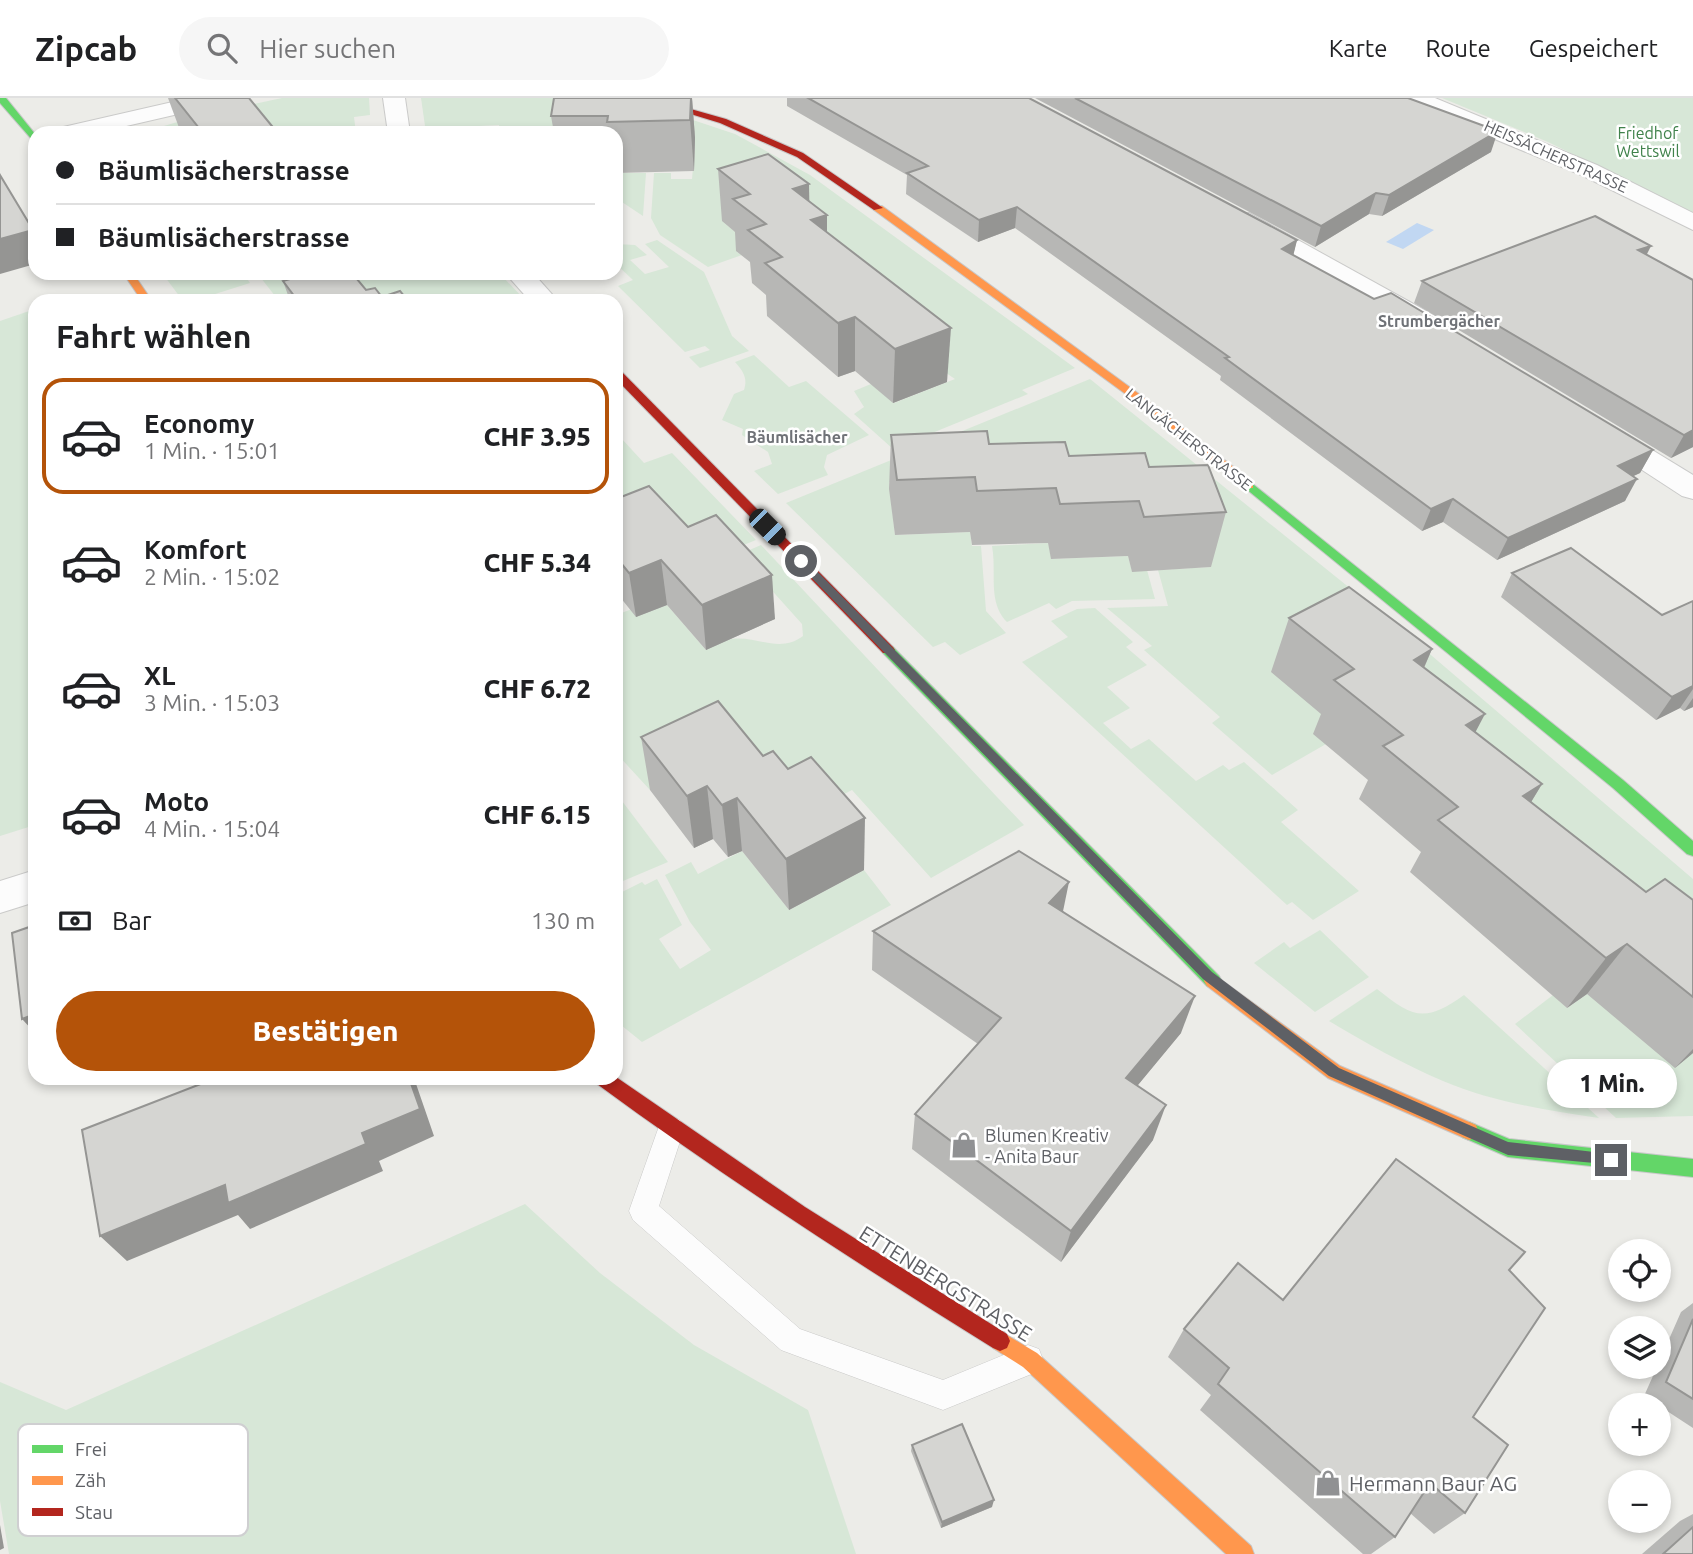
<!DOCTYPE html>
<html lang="de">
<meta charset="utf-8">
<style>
:root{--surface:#fff;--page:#f6f6f6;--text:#202124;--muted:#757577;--line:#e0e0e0;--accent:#b45309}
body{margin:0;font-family:Ubuntu,sans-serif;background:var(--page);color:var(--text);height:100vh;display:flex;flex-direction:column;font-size:26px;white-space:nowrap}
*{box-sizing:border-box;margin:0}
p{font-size:23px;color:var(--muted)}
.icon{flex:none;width:38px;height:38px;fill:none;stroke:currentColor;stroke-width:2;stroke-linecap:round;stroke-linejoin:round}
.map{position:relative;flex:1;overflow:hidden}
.side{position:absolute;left:28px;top:196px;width:595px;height:791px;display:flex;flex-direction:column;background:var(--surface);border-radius:21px;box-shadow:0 4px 10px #0003}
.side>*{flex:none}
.banner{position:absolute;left:28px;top:28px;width:595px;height:154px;border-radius:21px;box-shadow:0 4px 10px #0003;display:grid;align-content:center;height:154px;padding:0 28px;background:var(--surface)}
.fabs{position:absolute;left:1608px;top:1141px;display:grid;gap:14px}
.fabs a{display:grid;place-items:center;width:63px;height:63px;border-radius:50%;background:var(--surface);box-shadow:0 4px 10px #0003;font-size:35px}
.end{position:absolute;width:32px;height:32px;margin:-16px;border:9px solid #5e6065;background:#fff;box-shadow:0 0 0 4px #fff}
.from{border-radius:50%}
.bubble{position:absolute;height:49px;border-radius:24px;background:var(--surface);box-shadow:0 4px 10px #0003;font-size:23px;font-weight:800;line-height:49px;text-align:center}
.car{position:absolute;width:21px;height:42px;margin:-21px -10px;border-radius:9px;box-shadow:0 0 5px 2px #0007;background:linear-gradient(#222 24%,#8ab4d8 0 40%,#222 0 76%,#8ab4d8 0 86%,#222 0)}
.banner b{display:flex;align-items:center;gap:24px;height:66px;font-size:26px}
.banner b+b{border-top:2px solid var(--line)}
.banner i{width:18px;height:18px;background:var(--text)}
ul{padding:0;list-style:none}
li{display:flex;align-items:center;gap:21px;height:116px;margin:0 14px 10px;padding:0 14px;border:4px solid transparent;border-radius:21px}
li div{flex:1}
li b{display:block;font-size:26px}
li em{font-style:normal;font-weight:800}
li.current{border-color:var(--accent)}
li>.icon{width:63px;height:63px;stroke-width:1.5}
h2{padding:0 28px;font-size:32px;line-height:84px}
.pay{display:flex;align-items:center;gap:18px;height:77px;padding:0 28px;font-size:26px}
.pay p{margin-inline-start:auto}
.cta{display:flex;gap:14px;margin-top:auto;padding:14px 28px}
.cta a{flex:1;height:80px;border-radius:42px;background:var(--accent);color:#fff;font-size:28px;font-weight:800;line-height:80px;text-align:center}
header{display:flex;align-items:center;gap:42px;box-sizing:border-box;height:98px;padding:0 35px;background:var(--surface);border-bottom:2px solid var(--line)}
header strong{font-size:33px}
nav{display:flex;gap:38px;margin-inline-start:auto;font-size:24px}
.search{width:490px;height:63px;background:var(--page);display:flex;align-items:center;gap:18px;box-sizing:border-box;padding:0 24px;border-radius:38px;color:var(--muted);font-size:26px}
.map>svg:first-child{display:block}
</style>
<header>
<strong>Zipcab</strong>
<div class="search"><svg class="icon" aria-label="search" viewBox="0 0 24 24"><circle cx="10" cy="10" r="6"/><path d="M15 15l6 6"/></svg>Hier suchen</div>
<nav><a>Karte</a><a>Route</a><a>Gespeichert</a></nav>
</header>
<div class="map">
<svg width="1693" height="1456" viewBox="0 0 1693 1456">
<rect width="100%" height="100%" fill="#ecece8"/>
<g fill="#d7e7d7">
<path d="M282 0H369L370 17 354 19 356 35H141L197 18Z"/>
<path d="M421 0H602L687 20 735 36 810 77 1075 270 1022 292 1028 296 893 351 854 316 864 309 854 293 871 286 894 305 955 281 723 124 753 148 737 154 742 157 708 169 660 137 651 120 654 75H671V81H692L695 48 616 35H547V30L499 31V27L479 28 477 35H426Z"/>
<path d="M1442 0H1693V115L1548 44Z"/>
<path d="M616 75H646L643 118 616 100Z"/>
<path d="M657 142 704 174 732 238 749 253 700 270 689 259 710 252 705 248 685 254 618 188 633 182 616 166V146L635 147 647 157 630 162 645 176 669 169 645 146Z"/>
<path d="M162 175H243L250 185 193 203H183Z"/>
<path d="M257 175H499L526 203H279Z"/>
<path d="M35 211V727L0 738V223Z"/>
<path d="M754 257 789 289 806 283 869 337 827 357 824 369 828 377 778 396 754 373 772 366 768 354 742 337 743 331 722 322 734 296 744 292C748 280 743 273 735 264Z"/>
<path d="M1090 281 1397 528 1693 781V886L1332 625 1326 646 1272 677 1212 625 1220 619 1144 552 1152 548 1107 510 1168 508 1158 472 1211 469 914 383 889 384 895 437 970 434 972 448H981L986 513 1006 535 960 557 945 544 933 549 786 405Z"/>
<path d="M621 340 644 365 672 355 756 442 699 465 616 405V342Z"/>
<path d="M1048 445 1052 461 1128 458 1132 473 1147 472 1155 501 1072 503 1056 511 1049 505 1007 524C987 504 997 474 992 448Z"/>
<path d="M761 447 997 699 1024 727 931 780 852 692 791 724 724 658 650 692 616 655V517L632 511 638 518 667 507 706 552C713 549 720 544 727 542 754 535 778 557 803 538L802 526 767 487 731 460Z"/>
<path d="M1095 510 1133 544 1126 549 1147 567 1107 589 1130 610 1103 625 1131 651 1149 641 1196 683 1223 667 1229 672 1244 664 1298 712 1281 724 1359 793 1313 822 1292 804 1287 807 1022 564 1068 539 1051 523 1077 511Z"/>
<path d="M622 703 668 764 616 786V705Z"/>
<path d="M742 753 789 812 864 772 891 807 642 944 616 923V797L642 784 645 787 657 781 682 827 659 841 680 871 711 852 690 824 665 777 691 764 698 776Z"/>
<path d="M1320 832 1369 879 1315 914 1254 865 1284 844 1290 850Z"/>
<path d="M1377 891C1413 920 1425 925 1464 897L1599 1020C1547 1012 1492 1004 1443 983 1403 966 1366 945 1329 923Z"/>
<path d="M1587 896 1693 955V1018L1616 1020 1515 926 1553 897 1567 910Z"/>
<path d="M525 1106 600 1175 694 1247 808 1312 856 1456H9L0 1403V1284L66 1312Z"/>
</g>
<path fill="#c1d7f2" d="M1417 125 1434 132 1403 151 1386 144Z"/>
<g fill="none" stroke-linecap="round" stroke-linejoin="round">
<g stroke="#cacac9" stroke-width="1">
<path id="lane" d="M671 1019 680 1022 684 1031 659 1108 800 1231 943 1282 1028 1247 1039 1251 1043 1262 1039 1273 943 1312 781 1252 633 1122 629 1113 658 1031 662 1022Z"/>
</g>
<g stroke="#cacac9" stroke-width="2">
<g id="street">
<path d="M190 0H229L226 5 96 35H56L59 30Z"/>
<path d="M383 0H405L410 35H388Z"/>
<path d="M1405 0H1435L1597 67 1693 115V132L1581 77 1408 5Z"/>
<path d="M1249 115 1437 219 1441 225 1437 231H1417L1240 127 1237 122 1240 117Z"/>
<path d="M505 175H533L558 203H530Z"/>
<path d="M1603 325 1613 328 1693 377V401L1682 398 1593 340 1588 334 1593 328Z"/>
<path d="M35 772V804L0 815V783Z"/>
</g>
</g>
<g stroke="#c8c8c9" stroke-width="2">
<g id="fast">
<path d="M0 0H6L35 36V45L0 5Z"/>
<path d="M1249 383 1623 682 1693 743V758L1687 756 1613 690 1245 390V384Z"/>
<path d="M888 547 893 549 1219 878 1222 883 1219 888 1213 890 1207 888 883 555 881 552 883 549Z"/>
<path d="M1469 1024 1509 1041 1693 1061V1079L1508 1059 1462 1039 1460 1033 1462 1027Z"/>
</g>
</g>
<g stroke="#c8c8c9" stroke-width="2">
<g id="slow">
<path d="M874 108H882L1135 293 1253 384V390H1245L1127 297 874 112Z"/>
<path d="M123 175H133L152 203H142Z"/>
<path d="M1213 876 1340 968 1476 1027 1478 1033 1476 1039 1469 1042 1462 1039 1328 980 1207 888 1204 883 1207 878Z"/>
<path d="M1000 1233 1037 1255 1251 1448 1254 1456H1226L1023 1269 993 1250 990 1243 993 1236Z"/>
</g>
</g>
<g stroke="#c8c8c9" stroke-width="2">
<g id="jam">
<path d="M638 0H652L726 21 803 55 883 110 874 112 797 59 720 25Z"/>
<path d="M616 271 620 272 893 549 895 552 893 555H883L616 281Z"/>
<path d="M616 979 805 1109 1007 1236 1010 1243 1007 1250 1000 1253 993 1250C858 1166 725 1080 597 986L594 980Z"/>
</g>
</g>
<use href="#lane" fill="#fcfcfc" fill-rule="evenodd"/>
<use href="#street" fill="#fcfcfc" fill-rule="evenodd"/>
<use href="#fast" fill="#63d668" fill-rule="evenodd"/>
<use href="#slow" fill="#ff974d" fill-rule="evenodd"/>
<use href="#jam" fill="#b3261e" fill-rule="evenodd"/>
</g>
<g fill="#b7b7b5">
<path d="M168 0H249L277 35H181Z"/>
<path d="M554 0H692L695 40 694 73 616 75V35H554L551 18Z"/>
<path d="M787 0H1029L1297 142 1293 157 1653 352 1640 375 1633 378 1625 403 1497 462 1443 424 1422 433 1220 282 1221 278 1015 130 978 144 906 96 907 77 787 8Z"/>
<path d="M1035 0H1408L1491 54 1382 118 1369 116 1315 149Z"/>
<path d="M718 71 809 104 827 117V135L947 284 893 305 855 273 838 279 767 218 766 197 752 185 750 164 736 153 735 134 722 123Z"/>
<path d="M1647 157 1693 182V349L1671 360 1414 205 1422 183Z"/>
<path d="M283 183 366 192 382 199 408 203H290Z"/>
<path d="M891 337 1069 358 1149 369 1226 414 1211 469 1132 474 1128 458 1051 461 1048 445 972 447 970 434 895 437 889 391Z"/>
<path d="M616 394 621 399 775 521 706 552 667 507 636 519 616 494Z"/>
<path d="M1512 475 1662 517 1693 503V609L1684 613 1680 610 1656 622 1501 499Z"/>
<path d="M1289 520 1432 551 1424 570 1475 634 1542 686 1531 704 1646 794 1693 802V955L1675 970 1587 896 1567 910 1410 774 1421 754 1359 701 1368 682 1313 636 1321 616 1271 574Z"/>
<path d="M641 639 763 658 864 772 789 812 742 753 728 759 713 741 694 750 650 692Z"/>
<path d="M1063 814 1181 935 1137 988 1153 1042 1061 1164 912 1051 915 1016 978 946 872 872 873 833Z"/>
<path d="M1509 1172 1473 1319 1465 1415 1434 1436 1410 1415 1395 1439 1371 1456H1363L1200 1312 1211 1297 1168 1259 1184 1231 1283 1202Z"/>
<path d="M1693 1205V1330L1644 1298 1657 1269H1659V1264L1681 1214Z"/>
<path d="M912 1347 992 1409 941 1430 911 1353Z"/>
<path d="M1693 1416V1456H1642L1680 1423Z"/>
</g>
<g fill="#959593">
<path d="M691 0H692L695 40 694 73 690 22Z"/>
<path d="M1498 33 1491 54 1382 118 1389 97Z"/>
<path d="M809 86 810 138 793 91Z"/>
<path d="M1376 95 1369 116 1315 149 1321 128Z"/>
<path d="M1017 109 1015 130 978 144 979 122Z"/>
<path d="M827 117V169L811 122Z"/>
<path d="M33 132 35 136V166L0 176V141Z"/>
<path d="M1297 142 1292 163 1282 151Z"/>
<path d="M1651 148 1640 170 1638 152Z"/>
<path d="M855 219V273L838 279V225Z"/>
<path d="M951 230 947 284 893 305 895 251Z"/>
<path d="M1693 332V349L1671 360 1684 337Z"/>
<path d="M1653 352 1640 375 1606 391 1618 368Z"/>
<path d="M1637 381 1625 403 1497 462 1508 440Z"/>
<path d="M1453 401 1443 424 1422 433 1431 411Z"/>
<path d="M661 462 667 507 636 519 629 475Z"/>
<path d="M772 477 775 521 706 552 702 507Z"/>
<path d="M1432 551 1408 606 1414 562Z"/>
<path d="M1693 588V591L1680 610 1656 622 1672 599Z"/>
<path d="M1693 600V609L1684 613Z"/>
<path d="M1485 616 1457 669 1466 627Z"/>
<path d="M1542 686 1510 739 1523 698Z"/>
<path d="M707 688 713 741 694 750 687 698Z"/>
<path d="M737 700 742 753 728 759 722 707Z"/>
<path d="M865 720 864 772 789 812 786 761Z"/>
<path d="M1069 784 1061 823 1049 805Z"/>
<path d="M1627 846 1587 896 1567 910 1606 860Z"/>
<path d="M1195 898 1181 935 1114 1016 1126 980Z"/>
<path d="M35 916V935L22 921Z"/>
<path d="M1693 951V955L1675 970Z"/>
<path d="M409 980H414L434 1038 379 1063 383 1073 250 1131 238 1117 127 1163 100 1138 225 1087 362 1035Z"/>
<path d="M1166 1007 1153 1042 1061 1164 1071 1133Z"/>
<path d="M994 1402 992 1409 941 1430 942 1424Z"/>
<path d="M0 1427 4 1450 0 1452Z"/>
</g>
<g fill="#d5d5d2" stroke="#959593" stroke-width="2">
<path d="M175 0H249L276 33 267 35H203Z"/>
<path d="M554 0H691L690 22 607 24 608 18H551Z"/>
<path d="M808 0H1029L1297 142 1282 151 1374 201 1391 195 1653 352 1618 368 1637 381 1508 440 1453 401 1431 411 1225 260 1229 259 1017 109 979 122 907 75 928 68Z"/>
<path d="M1075 0H1408L1498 33 1389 97 1376 95 1321 128Z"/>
<path d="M768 56 809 86 793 91 827 117 811 122 951 230 895 251 855 219 838 225 765 165 782 159 748 132 766 126 733 101 750 96 718 71Z"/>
<path d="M0 77 33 132 0 141Z"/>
<path d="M1595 118 1651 148 1638 152 1693 182V332L1684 337 1422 183Z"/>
<path d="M311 175H352L366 192 375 190 382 199 400 193 408 203H298L283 183Z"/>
<path d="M987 333 989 346 1065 344 1069 358 1145 355 1149 369 1208 367 1226 414 1144 419 1139 403 1060 406 1056 390 977 393 975 379 897 382 891 337Z"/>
<path d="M649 388 688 429 716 417 772 477 702 507 661 462 629 475 616 459V394L621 399Z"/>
<path d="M1571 450 1662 517 1693 503V588L1672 599 1512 475Z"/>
<path d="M1349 489 1432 551 1414 562 1485 616 1466 627 1542 686 1523 698 1646 794 1665 781 1693 802V899L1627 846 1606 860 1438 722 1458 709 1383 648 1403 637 1334 582 1354 571 1289 520Z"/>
<path d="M718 603 763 658 773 653 788 671 811 659 865 720 786 761 737 700 722 707 707 688 687 698 641 639Z"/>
<path d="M1019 753 1069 784 1049 805 1195 898 1126 980 1166 1007 1071 1133 915 1016 1001 920 873 833Z"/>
<path d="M35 827V916L22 921 12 835Z"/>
<path d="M216 980H409L420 1011 362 1035 366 1046 228 1105 225 1087 100 1138 82 1032Z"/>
<path d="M1396 1061 1525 1154 1509 1172 1545 1210 1473 1319 1508 1347 1465 1415 1430 1385 1395 1439 1218 1286 1229 1270 1184 1231 1238 1165 1283 1202Z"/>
<path d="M1693 1221V1301L1666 1284Z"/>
<path d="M962 1326 994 1402 942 1424 912 1347Z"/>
<path d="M1693 1429V1456H1663Z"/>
</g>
<path fill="#5e6065" d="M798 461H805L1212 874 1339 970 1508 1044 1611 1056 1618 1062 1616 1067 1508 1057 1329 978 1203 881 798 466Z"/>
<defs>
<g id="shop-bare" transform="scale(2.1)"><path d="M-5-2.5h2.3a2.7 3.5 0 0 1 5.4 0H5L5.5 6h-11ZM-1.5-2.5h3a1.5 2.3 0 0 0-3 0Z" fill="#909193" stroke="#fff" stroke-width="2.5" paint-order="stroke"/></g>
</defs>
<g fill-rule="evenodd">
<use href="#shop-bare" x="964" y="1047"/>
<use href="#shop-bare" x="1328" y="1385"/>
</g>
<g text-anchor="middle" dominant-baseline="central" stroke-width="5" stroke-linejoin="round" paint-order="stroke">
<g font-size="16" fill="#40824b" stroke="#fff">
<text x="1648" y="35">Friedhof<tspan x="1648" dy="18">Wettswil</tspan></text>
</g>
<g font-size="16" fill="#5e6065" stroke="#fff">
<text transform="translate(1556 58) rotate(24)">HEISSÄCHERSTRASSE</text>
<text transform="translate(1189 341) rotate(38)">LANGÄCHERSTRASSE</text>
</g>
<g font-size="16" font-weight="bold" fill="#6f7277" stroke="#fff">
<text x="1439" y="223">Strumbergächer</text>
<text x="797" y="339">Bäumlisächer</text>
</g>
<g font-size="18" fill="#5e6065" stroke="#fff" text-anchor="start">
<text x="985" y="1037">Blumen Kreativ<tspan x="985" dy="21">- Anita Baur</tspan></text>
</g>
<g font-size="21" fill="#5e6065" stroke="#fff">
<text transform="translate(946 1185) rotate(32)">ETTENBERGSTRASSE</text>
</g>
<g font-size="21" fill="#5e6065" stroke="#fff" text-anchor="start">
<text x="1349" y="1385">Hermann Baur AG</text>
</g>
</g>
<rect x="18" y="1326" width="230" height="112" rx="10" fill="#fff" stroke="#cfcfd1" stroke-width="2"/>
<rect x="32" y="1347" width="31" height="8" fill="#63d668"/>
<rect x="32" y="1378" width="31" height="9" fill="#ff974d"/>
<rect x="32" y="1410" width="31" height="8" fill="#b3261e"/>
<g font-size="19" fill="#5e6065">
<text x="75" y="1358">Frei</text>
<text x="75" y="1389">Zäh</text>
<text x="75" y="1421">Stau</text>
</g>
</svg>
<div class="fabs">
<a><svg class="icon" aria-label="locate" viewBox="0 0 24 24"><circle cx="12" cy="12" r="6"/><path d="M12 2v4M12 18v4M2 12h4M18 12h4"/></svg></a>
<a><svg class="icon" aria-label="layers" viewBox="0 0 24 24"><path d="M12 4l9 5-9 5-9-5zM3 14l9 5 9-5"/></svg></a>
<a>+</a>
<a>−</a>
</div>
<i class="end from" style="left:801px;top:463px"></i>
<i class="end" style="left:1611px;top:1062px"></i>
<div class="bubble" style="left:1547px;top:961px;width:130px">1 Min.</div>
<i class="car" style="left:767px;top:429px;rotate:135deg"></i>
<div class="banner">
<b><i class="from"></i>Bäumlisächerstrasse</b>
<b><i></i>Bäumlisächerstrasse</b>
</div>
<section class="side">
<h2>Fahrt wählen</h2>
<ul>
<li class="current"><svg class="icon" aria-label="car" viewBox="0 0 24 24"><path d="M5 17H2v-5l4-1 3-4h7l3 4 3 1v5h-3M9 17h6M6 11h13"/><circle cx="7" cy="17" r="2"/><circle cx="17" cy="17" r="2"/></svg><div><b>Economy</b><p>1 Min. · 15:01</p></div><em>CHF 3.95</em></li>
<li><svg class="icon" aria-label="car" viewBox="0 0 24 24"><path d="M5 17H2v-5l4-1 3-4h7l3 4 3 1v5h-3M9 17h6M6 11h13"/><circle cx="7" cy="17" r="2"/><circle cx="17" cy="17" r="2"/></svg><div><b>Komfort</b><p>2 Min. · 15:02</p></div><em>CHF 5.34</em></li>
<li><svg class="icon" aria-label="car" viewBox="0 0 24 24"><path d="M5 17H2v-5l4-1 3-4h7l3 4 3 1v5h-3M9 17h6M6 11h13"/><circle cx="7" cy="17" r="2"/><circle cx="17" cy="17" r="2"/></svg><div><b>XL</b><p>3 Min. · 15:03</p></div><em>CHF 6.72</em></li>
<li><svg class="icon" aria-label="car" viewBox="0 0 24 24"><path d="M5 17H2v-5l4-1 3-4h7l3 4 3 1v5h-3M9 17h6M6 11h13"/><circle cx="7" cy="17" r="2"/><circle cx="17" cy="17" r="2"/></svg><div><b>Moto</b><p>4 Min. · 15:04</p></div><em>CHF 6.15</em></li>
</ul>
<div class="pay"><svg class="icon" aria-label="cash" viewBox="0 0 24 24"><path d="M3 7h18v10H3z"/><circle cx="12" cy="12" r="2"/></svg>Bar<p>130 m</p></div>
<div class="cta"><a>Bestätigen</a></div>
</section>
</div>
